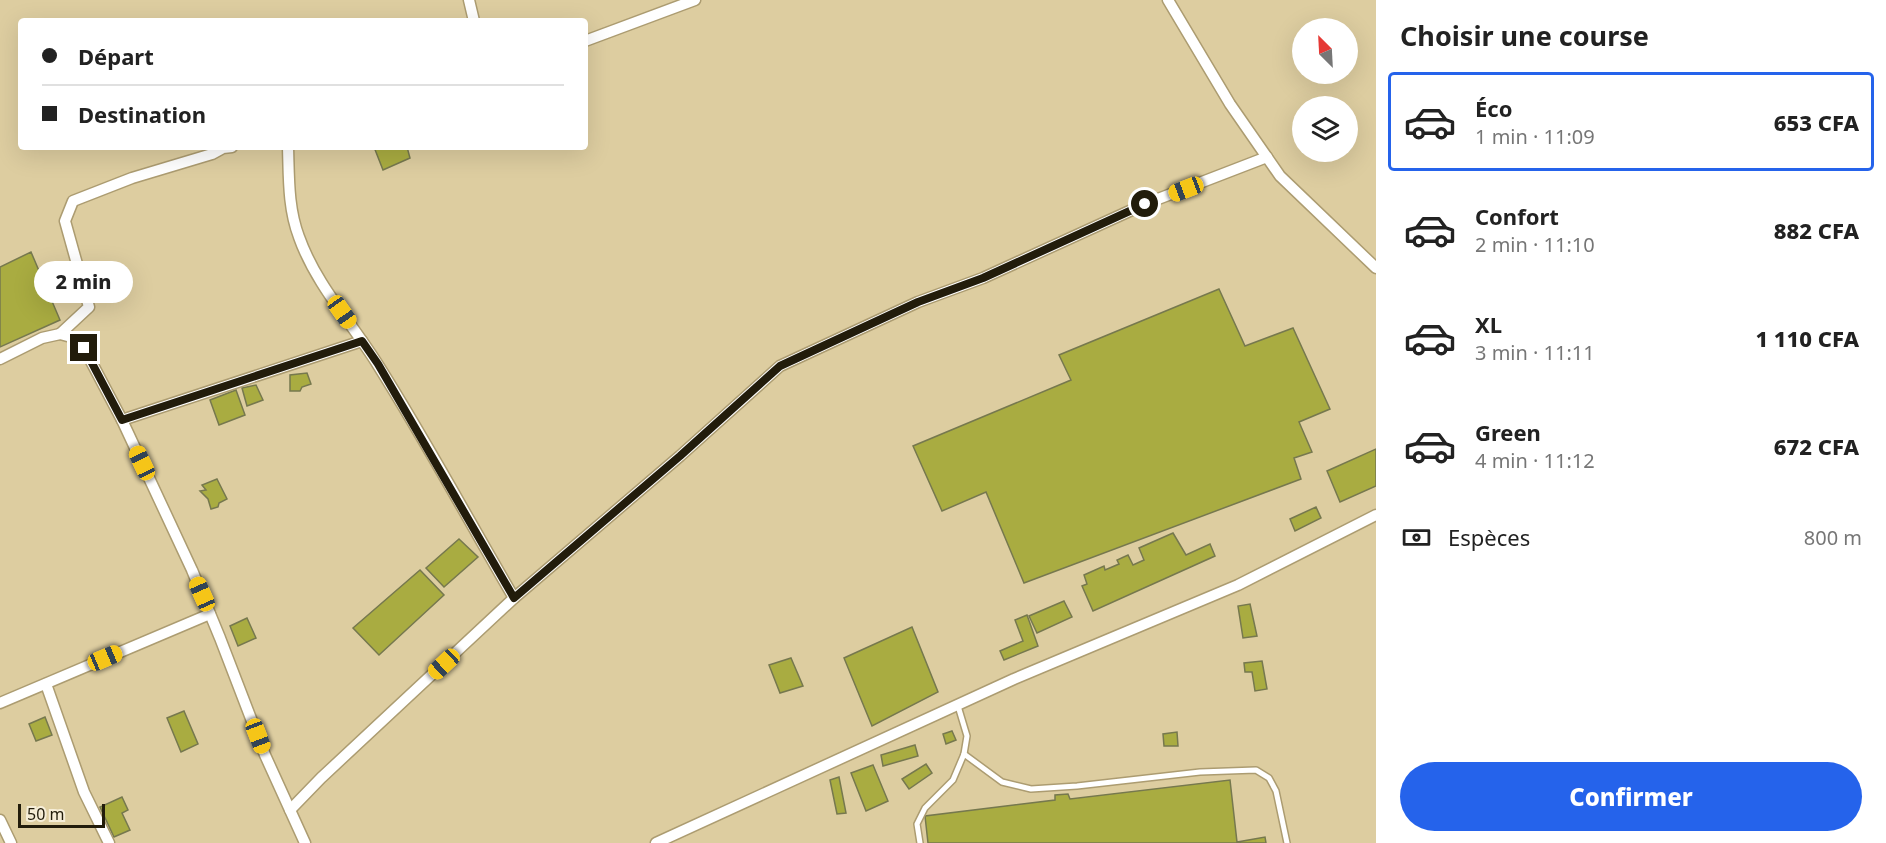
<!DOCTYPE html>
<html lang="fr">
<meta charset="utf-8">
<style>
:root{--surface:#fff;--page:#f2f2f2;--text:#222;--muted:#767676;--line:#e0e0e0;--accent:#2563eb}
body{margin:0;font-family:"Noto Sans",sans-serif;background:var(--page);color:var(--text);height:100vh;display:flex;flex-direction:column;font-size:22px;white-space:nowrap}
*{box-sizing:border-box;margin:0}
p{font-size:20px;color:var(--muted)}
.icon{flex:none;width:33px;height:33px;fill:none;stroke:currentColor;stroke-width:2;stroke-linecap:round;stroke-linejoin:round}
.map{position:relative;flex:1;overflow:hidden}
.panel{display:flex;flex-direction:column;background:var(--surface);width:510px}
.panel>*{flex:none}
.guide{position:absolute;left:18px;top:18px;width:570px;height:132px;border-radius:6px;box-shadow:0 6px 24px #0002;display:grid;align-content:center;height:132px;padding:0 24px;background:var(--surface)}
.needle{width:39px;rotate:336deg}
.fabs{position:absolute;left:1292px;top:18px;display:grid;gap:12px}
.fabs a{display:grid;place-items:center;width:66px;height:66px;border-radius:50%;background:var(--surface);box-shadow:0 6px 24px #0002;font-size:30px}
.scale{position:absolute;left:18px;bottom:15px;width:87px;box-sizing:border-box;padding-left:6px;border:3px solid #221c0b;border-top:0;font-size:16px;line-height:21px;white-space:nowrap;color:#221c0b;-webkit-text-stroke:4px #f6eed8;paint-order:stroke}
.end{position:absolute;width:27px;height:27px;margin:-14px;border:8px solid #221c0b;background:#fff;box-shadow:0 0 0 3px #fff}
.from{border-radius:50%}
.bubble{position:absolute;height:42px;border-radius:21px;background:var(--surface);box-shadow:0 6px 24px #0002;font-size:20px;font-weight:800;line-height:42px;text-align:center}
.car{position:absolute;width:18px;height:36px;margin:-18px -9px;border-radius:8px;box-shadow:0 0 4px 2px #0007;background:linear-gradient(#f5c518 24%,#345 0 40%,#f5c518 0 76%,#345 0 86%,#f5c518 0)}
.guide b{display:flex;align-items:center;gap:21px;height:57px;font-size:22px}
.guide b+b{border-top:2px solid var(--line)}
.guide i{width:15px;height:15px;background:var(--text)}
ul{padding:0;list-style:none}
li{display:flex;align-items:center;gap:18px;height:99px;margin:0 12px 9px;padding:0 12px;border:3px solid transparent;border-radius:6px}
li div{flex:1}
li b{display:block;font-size:22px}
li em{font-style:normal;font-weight:800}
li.selected{border-color:var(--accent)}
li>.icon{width:54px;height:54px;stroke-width:1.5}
h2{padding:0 24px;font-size:27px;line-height:72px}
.pay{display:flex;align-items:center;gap:15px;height:66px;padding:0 24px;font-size:22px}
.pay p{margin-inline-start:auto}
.button{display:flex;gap:12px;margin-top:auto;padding:12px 24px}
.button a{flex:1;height:69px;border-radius:36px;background:var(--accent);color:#fff;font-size:24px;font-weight:800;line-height:69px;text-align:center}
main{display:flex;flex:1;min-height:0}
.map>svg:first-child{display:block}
</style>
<main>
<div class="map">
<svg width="1376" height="843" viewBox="0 0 1376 843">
<rect width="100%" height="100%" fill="#ddcda0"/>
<g fill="#a9ac41" stroke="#76784e" stroke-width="1.5">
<path d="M374 147H407L410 158 383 170Z"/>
<path d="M31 252 60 320 0 347V267Z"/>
<path d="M1219 289 1245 346 1293 328 1330 409 1299 422 1312 452 1294 458 1301 479 1024 583 986 492 942 511 913 446 1071 380 1059 355Z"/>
<path d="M307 373 311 384 302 387 300 391H290V375Z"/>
<path d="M256 385 263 400 247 406 242 388Z"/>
<path d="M236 390 245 415 219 425 210 400Z"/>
<path d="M1376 449V486L1340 502 1327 471Z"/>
<path d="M217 479 227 499 219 503 218 507 211 509 208 499 200 491 206 490 202 485Z"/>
<path d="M1316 507 1321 518 1295 531 1290 519Z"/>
<path d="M1173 533 1186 555 1210 544 1215 556 1093 611 1082 586 1087 584 1084 575 1104 566 1105 570 1119 564 1117 560 1128 555 1133 565 1144 560 1139 548Z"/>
<path d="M459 539 478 557 444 587 426 568Z"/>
<path d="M420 570 444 595 379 655 353 628Z"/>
<path d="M1064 601 1072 617 1037 633 1029 616Z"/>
<path d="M1250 604 1257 636 1243 638 1238 606Z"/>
<path d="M1027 615 1038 646 1004 660 1000 651 1023 641 1015 620Z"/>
<path d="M247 618 256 638 238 646 230 626Z"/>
<path d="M912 627 938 692 872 726 844 658Z"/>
<path d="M791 658 803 686 780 693 769 665Z"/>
<path d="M1262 661 1267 689 1255 691 1252 672H1245L1244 663Z"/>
<path d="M184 711 198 744 181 752 167 718Z"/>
<path d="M45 717 52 735 36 741 29 724Z"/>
<path d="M952 731 956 740 946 744 943 734Z"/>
<path d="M1177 732 1178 746H1164L1163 734Z"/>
<path d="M915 745 918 756 883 766 881 755Z"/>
<path d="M926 764 932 773 909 789 902 779Z"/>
<path d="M873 765 888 801 866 811 851 773Z"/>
<path d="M839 777 846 813 837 814 830 780Z"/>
<path d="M1230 780 1237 842 1265 837 1266 843H928L925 816 1055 800V795L1068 794 1070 799Z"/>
<path d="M122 797 128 810 122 813 130 830 114 837 100 807Z"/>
</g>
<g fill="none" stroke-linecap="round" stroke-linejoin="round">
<g stroke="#ac9c71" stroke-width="8">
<g id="service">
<path d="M964 754 1002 782 1031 789 1077 786 1200 772 1256 770 1269 778 1276 791 1287 843"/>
<path d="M920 843 917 824 925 808 953 780 964 754 967 736 958 706"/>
</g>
</g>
<g stroke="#ac9c71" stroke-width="13">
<g id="minor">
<path d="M469 0 474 21"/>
<path d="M1168 0 1230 104 1280 176 1376 268"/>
<path d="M585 41 695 0"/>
<path d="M288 147C289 178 288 208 299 237 316 285 352 323 378 365 426 441 469 521 514 598"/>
<path d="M60 334 89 307 65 221 73 201 132 178 212 154 223 148 232 147"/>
<path d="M0 359 42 338 60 334 75 338 84 348 122 420 192 570 220 638 265 755 305 843"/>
<path d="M122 420 362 341"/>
<path d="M46 684 84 792 109 843"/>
<path d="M0 703 210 614"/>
<path d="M290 810 321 778 514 598 680 456 780 366 918 302 983 278 1145 204 1267 157"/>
<path d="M0 820 11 843"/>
<path d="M656 843 1014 679 1238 585 1376 515"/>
</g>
</g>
<use href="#service" stroke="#fff" stroke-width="5"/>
<use href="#minor" stroke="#fff" stroke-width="10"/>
</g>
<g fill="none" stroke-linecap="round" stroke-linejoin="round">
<path stroke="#221c0b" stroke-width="8" d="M84 348 122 420 362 341 378 364 514 598 680 456 780 366 918 302 983 278 1145 204"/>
</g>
</svg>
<div class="fabs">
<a><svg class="needle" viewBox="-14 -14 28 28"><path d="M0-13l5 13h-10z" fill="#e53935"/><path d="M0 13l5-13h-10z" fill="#767676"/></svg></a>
<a><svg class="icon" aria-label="layers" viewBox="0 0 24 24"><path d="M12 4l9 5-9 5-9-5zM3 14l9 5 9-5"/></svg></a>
</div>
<div class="scale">50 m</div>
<i class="end from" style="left:1145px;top:204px"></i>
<i class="end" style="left:84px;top:348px"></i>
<div class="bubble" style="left:34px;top:261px;width:99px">2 min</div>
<i class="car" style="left:1186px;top:189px;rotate:249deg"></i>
<i class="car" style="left:342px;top:312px;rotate:145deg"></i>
<i class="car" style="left:142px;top:463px;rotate:335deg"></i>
<i class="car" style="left:202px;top:594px;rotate:336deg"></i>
<i class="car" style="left:105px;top:658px;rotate:67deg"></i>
<i class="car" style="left:444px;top:664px;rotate:227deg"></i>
<i class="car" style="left:258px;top:736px;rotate:159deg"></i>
<div class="guide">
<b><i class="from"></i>Départ</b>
<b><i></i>Destination</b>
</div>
</div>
<section class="panel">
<h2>Choisir une course</h2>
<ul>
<li class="selected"><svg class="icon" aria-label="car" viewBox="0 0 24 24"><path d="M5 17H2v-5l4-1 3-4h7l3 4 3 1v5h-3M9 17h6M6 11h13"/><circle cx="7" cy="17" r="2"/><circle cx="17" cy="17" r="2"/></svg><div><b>Éco</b><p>1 min · 11:09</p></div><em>653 CFA</em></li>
<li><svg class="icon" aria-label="car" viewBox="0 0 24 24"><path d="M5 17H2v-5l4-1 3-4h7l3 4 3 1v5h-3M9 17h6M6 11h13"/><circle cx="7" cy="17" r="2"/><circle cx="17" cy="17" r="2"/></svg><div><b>Confort</b><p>2 min · 11:10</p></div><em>882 CFA</em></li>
<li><svg class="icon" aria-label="car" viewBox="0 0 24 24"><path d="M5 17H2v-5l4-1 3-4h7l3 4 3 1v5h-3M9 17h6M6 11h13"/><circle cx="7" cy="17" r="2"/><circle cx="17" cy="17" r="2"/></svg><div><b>XL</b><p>3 min · 11:11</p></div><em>1 110 CFA</em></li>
<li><svg class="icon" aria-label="car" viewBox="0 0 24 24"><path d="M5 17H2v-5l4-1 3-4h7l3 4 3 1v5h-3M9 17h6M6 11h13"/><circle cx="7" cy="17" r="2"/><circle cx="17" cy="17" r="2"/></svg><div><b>Green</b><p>4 min · 11:12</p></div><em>672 CFA</em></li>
</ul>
<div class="pay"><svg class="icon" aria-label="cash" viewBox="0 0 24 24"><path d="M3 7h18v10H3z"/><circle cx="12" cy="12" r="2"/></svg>Espèces<p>800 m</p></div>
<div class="button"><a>Confirmer</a></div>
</section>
</main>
